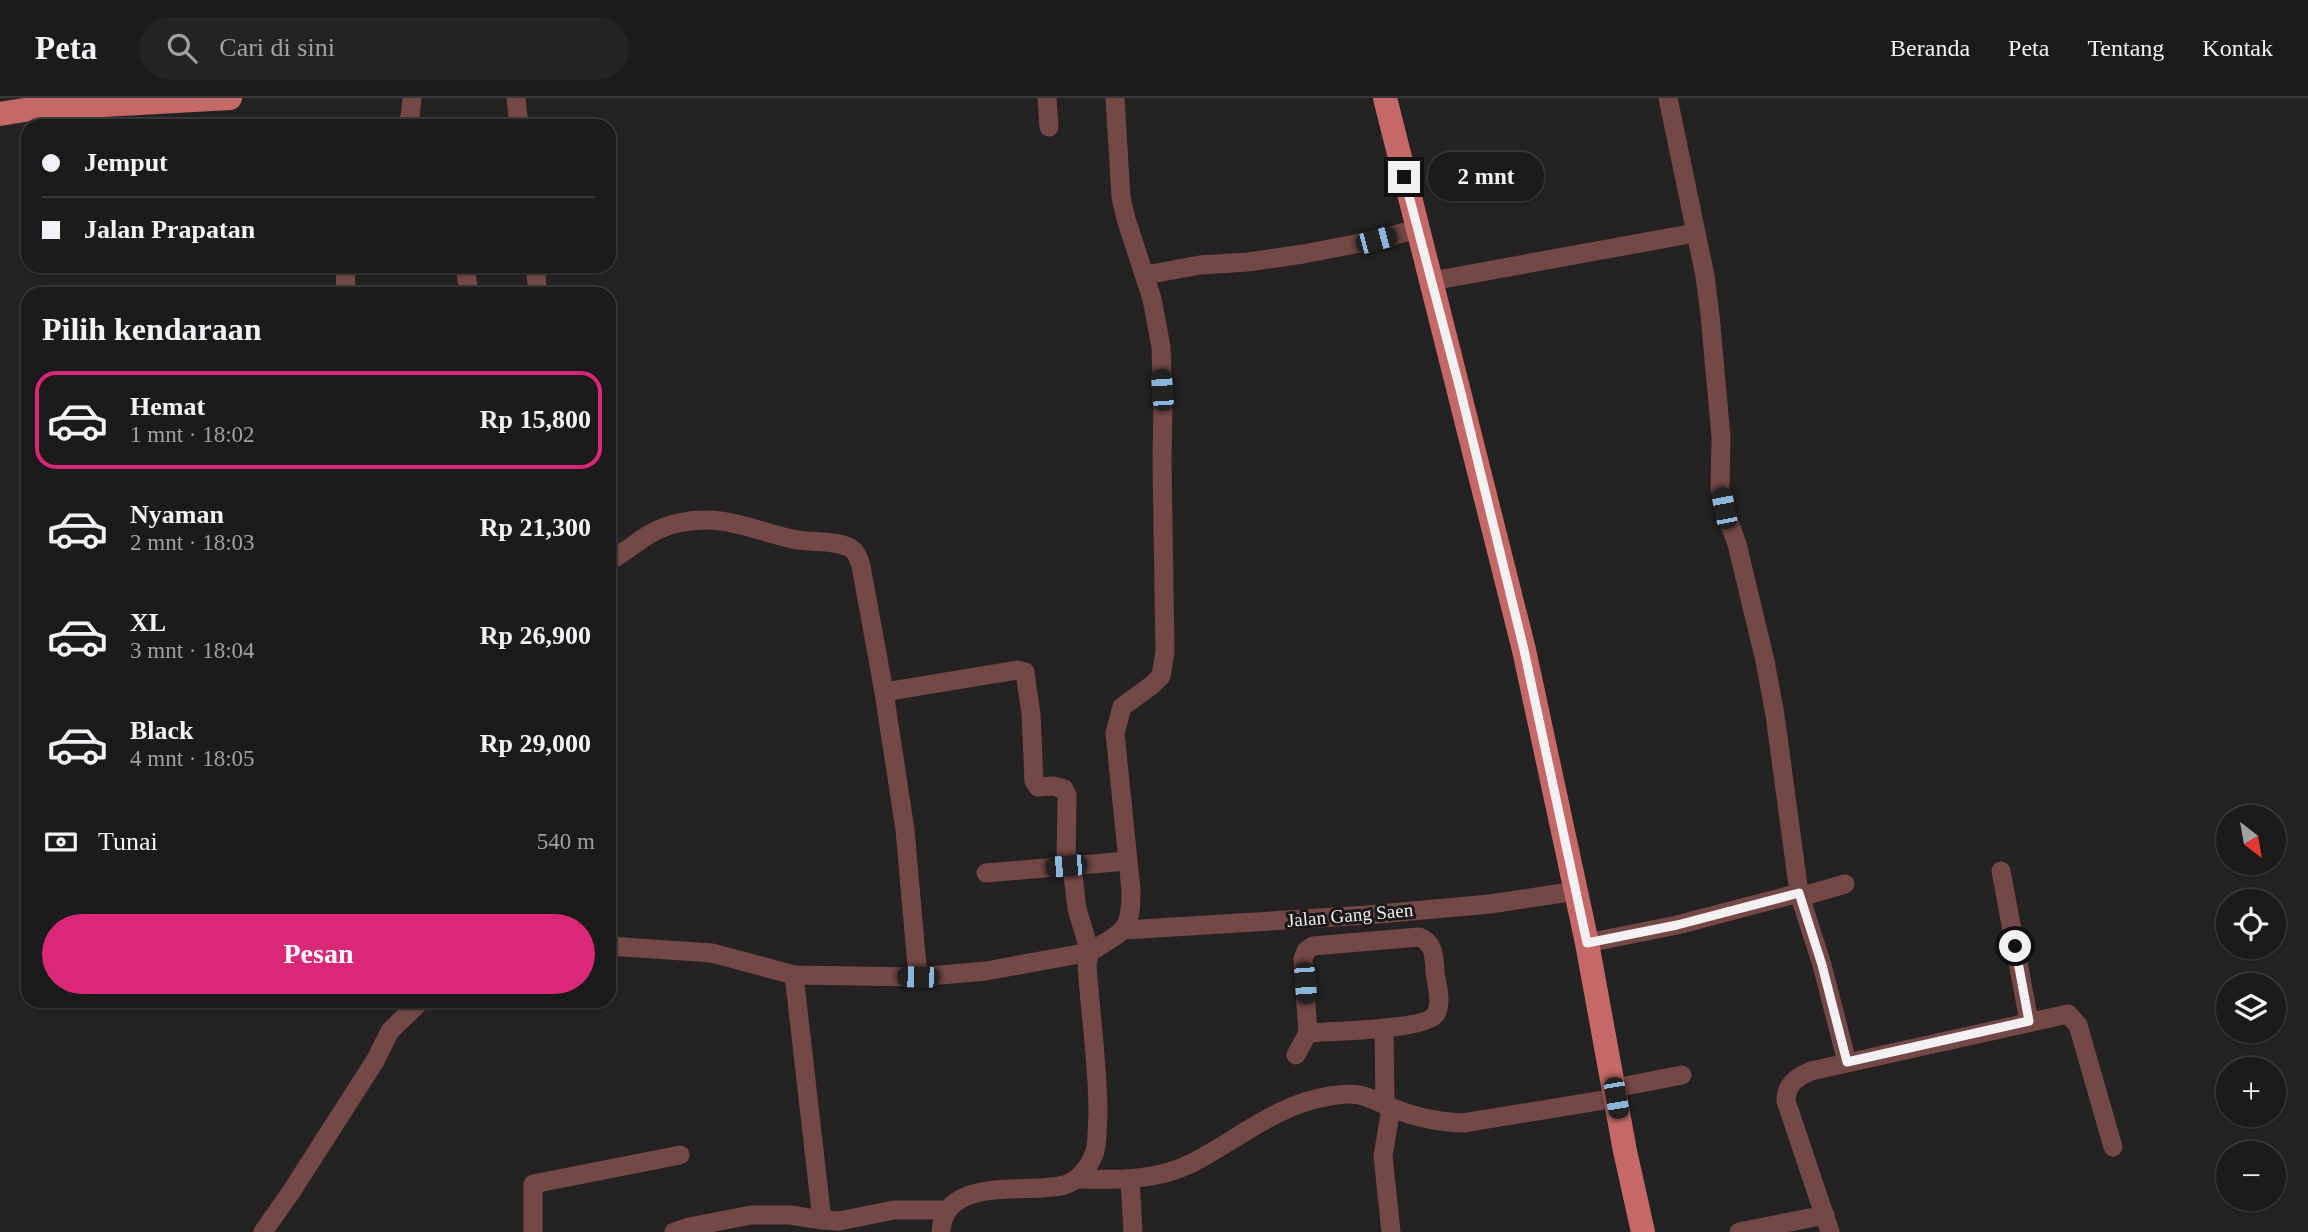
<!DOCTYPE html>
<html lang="id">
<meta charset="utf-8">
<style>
:root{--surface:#1c1a1b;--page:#252324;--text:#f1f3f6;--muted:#a0a1a3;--line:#3a383a;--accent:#db2777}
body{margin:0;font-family:"Times New Roman",serif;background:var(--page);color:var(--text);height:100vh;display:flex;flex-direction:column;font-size:26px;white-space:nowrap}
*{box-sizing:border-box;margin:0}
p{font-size:23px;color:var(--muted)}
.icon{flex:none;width:38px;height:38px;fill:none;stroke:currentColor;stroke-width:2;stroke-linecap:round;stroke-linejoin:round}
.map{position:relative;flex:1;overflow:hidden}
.drawer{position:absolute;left:21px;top:189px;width:595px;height:721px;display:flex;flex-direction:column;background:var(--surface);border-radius:21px;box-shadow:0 2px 5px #0004,0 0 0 2px var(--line)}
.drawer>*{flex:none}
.top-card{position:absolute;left:21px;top:21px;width:595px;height:154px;border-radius:21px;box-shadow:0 2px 5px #0004,0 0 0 2px var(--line);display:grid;align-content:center;height:154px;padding:0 21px;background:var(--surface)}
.needle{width:46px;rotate:149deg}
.fabs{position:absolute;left:2216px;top:707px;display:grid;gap:14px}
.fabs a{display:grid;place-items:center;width:70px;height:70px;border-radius:50%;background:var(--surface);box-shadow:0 2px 5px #0004,0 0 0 2px var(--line);font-size:35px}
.end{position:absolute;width:32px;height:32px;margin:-16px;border:9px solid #f2f0f2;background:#111;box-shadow:0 0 0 4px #111}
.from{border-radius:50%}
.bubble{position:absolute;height:49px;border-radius:24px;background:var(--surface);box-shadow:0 2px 5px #0004,0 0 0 2px var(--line);font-size:23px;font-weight:800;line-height:49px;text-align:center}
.car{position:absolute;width:21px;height:42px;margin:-21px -10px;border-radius:9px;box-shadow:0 0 5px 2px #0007;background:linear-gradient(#222 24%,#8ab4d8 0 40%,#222 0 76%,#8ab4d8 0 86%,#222 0)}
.top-card b{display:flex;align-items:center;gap:24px;height:66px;font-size:26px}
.top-card b+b{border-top:2px solid var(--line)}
.top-card i{width:18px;height:18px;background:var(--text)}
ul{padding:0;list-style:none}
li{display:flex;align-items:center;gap:21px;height:98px;margin:0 14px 10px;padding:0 7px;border:4px solid transparent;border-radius:21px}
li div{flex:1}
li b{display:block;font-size:26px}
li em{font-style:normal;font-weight:800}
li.active{border-color:var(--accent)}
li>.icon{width:63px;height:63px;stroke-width:1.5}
h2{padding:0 21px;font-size:32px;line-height:84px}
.pay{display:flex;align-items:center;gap:18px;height:77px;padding:0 21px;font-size:26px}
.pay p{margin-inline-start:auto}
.action{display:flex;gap:14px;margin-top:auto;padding:14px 21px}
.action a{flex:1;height:80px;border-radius:42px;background:var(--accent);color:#fff;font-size:28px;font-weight:800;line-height:80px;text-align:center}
header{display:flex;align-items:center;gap:42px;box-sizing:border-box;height:98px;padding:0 35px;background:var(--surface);border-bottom:2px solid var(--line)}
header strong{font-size:33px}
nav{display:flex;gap:38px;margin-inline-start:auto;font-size:24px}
.search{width:490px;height:63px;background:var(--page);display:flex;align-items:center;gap:18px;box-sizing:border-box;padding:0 24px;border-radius:38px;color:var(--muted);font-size:26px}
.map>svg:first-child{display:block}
</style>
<header>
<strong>Peta</strong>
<div class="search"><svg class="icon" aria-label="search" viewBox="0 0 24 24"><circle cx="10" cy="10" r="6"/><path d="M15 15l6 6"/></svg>Cari di sini</div>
<nav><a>Beranda</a><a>Peta</a><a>Tentang</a><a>Kontak</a></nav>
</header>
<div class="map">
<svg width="2308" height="1134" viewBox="0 0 2308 1134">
<rect width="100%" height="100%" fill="#252224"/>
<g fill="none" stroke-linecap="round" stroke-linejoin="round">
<g stroke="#744846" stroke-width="19">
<path d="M516 0 519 28"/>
<path d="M1047 0 1049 29"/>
<path d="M1668 0 1705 178 1710 217 1721 339 1720 390 1724 410 1737 446 1765 563 1775 617 1799 795 1822 867 1847 964"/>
<path d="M405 28 410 19 412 0"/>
<path d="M345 168 346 196"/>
<path d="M465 168 469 196"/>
<path d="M535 168 538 196"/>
<path d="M1146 177 1200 167 1248 164 1303 156 1376 142 1417 131"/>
<path d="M1432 183 1695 135"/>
<path d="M609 463C635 449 647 432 678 425 723 415 751 432 793 441 810 445 830 442 846 448 856 451 858 459 861 468L884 594 905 732 918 879"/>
<path d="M884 594 1017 572 1025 574 1031 616 1034 683 1038 689 1053 688 1064 691 1067 697 1066 768"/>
<path d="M2001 773 2029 923"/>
<path d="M986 775 1127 763"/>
<path d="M1800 799 1845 786"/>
<path d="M1124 832 1368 817 1490 806 1576 793"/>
<path d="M1587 845 1677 827 1799 795"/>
<path d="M609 848 712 855 794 877 918 879 986 873 1090 854 1077 811 1072 768"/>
<path d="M794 877 822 1122"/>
<path d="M1384 930 1385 1006"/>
<path d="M1296 957 1308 935C1330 933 1424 932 1435 917 1443 907 1437 887 1435 875 1434 859 1435 845 1419 839L1313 848 1306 853 1303 861 1308 935"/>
<path d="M1615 990 1682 977"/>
<path d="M1077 1081C1115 1082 1157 1083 1192 1065 1237 1042 1277 1006 1330 998 1359 993 1365 998 1390 1009 1413 1019 1438 1024 1463 1025L1616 1000"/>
<path d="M1130 1081 1133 1134"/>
<path d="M263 1134 291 1094 375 963 390 933 421 903"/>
<path d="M533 1134V1086L680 1057"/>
<path d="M674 1134 689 1129 751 1117H790L822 1122 839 1123 894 1112H948"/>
<path d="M941 1134C944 1076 1029 1097 1064 1087 1079 1083 1090 1068 1095 1053 1098 1041 1097 1027 1098 1016 1098 965 1090 916 1087 866L1090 854C1124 832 1131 835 1131 792L1115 635 1122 609 1152 587 1161 578 1165 554 1162 363 1163 306 1161 249 1152 201 1126 121 1121 99 1115 0"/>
<path d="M1391 1134 1383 1058 1391 1010"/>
<path d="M1739 1134 1825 1117"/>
<path d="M1830 1134 1786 1003C1786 986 1797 979 1811 973L2068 916 2078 927 2113 1049"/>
</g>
<g stroke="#c46967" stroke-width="24">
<path d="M1385 0 1524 552 1587 845 1625 1053 1643 1134"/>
<path d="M0 16 31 11 230 0"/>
</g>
</g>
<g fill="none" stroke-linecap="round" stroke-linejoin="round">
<path stroke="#f2f0f2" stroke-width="9" d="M1404 79 1460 291 1524 552 1587 845 1677 827 1799 795 1822 867 1847 964 2029 923 2015 848"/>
</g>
<g text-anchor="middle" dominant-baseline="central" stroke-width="6" stroke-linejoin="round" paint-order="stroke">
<g font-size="19" fill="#f2f0f2" stroke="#1b181b">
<text transform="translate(1350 817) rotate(-5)">Jalan Gang Saen</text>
</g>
</g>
</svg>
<div class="fabs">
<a><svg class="needle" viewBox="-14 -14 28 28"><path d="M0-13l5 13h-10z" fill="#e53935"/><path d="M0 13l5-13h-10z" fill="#a0a1a3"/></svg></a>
<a><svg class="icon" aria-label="locate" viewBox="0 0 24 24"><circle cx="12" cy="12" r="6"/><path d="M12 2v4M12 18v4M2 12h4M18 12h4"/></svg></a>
<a><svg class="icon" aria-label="layers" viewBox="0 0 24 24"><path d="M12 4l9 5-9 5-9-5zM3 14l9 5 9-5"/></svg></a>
<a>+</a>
<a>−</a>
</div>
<i class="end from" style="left:2015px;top:848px"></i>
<i class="end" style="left:1404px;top:79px"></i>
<div class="bubble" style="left:1428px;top:54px;width:116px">2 mnt</div>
<i class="car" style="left:1376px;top:142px;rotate:75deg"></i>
<i class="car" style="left:1162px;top:292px;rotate:356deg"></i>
<i class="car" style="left:1724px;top:410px;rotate:349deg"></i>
<i class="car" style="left:1066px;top:768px;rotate:265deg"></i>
<i class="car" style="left:918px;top:879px;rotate:271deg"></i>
<i class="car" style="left:1305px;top:885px;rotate:176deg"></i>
<i class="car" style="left:1616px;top:1000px;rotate:170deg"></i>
<div class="top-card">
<b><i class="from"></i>Jemput</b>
<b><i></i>Jalan Prapatan</b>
</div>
<section class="drawer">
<h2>Pilih kendaraan</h2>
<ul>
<li class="active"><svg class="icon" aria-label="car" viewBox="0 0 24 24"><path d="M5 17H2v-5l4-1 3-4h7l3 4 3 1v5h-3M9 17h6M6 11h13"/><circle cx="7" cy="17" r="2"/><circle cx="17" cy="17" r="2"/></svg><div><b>Hemat</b><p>1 mnt · 18:02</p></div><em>Rp 15,800</em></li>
<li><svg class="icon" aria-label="car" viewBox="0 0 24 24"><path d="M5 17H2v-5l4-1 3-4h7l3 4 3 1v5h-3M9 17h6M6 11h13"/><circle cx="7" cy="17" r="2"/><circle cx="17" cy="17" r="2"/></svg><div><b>Nyaman</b><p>2 mnt · 18:03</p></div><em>Rp 21,300</em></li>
<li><svg class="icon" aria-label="car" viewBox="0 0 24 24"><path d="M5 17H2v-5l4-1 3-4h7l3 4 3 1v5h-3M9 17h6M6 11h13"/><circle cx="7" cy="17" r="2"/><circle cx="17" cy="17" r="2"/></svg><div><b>XL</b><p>3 mnt · 18:04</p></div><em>Rp 26,900</em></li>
<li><svg class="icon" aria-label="car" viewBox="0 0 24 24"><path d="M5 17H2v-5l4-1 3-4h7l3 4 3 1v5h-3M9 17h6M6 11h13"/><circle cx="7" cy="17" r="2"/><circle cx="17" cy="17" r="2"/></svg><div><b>Black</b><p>4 mnt · 18:05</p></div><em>Rp 29,000</em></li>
</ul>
<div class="pay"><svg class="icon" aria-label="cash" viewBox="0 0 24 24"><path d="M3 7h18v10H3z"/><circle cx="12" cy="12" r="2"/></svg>Tunai<p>540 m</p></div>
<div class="action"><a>Pesan</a></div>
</section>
</div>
